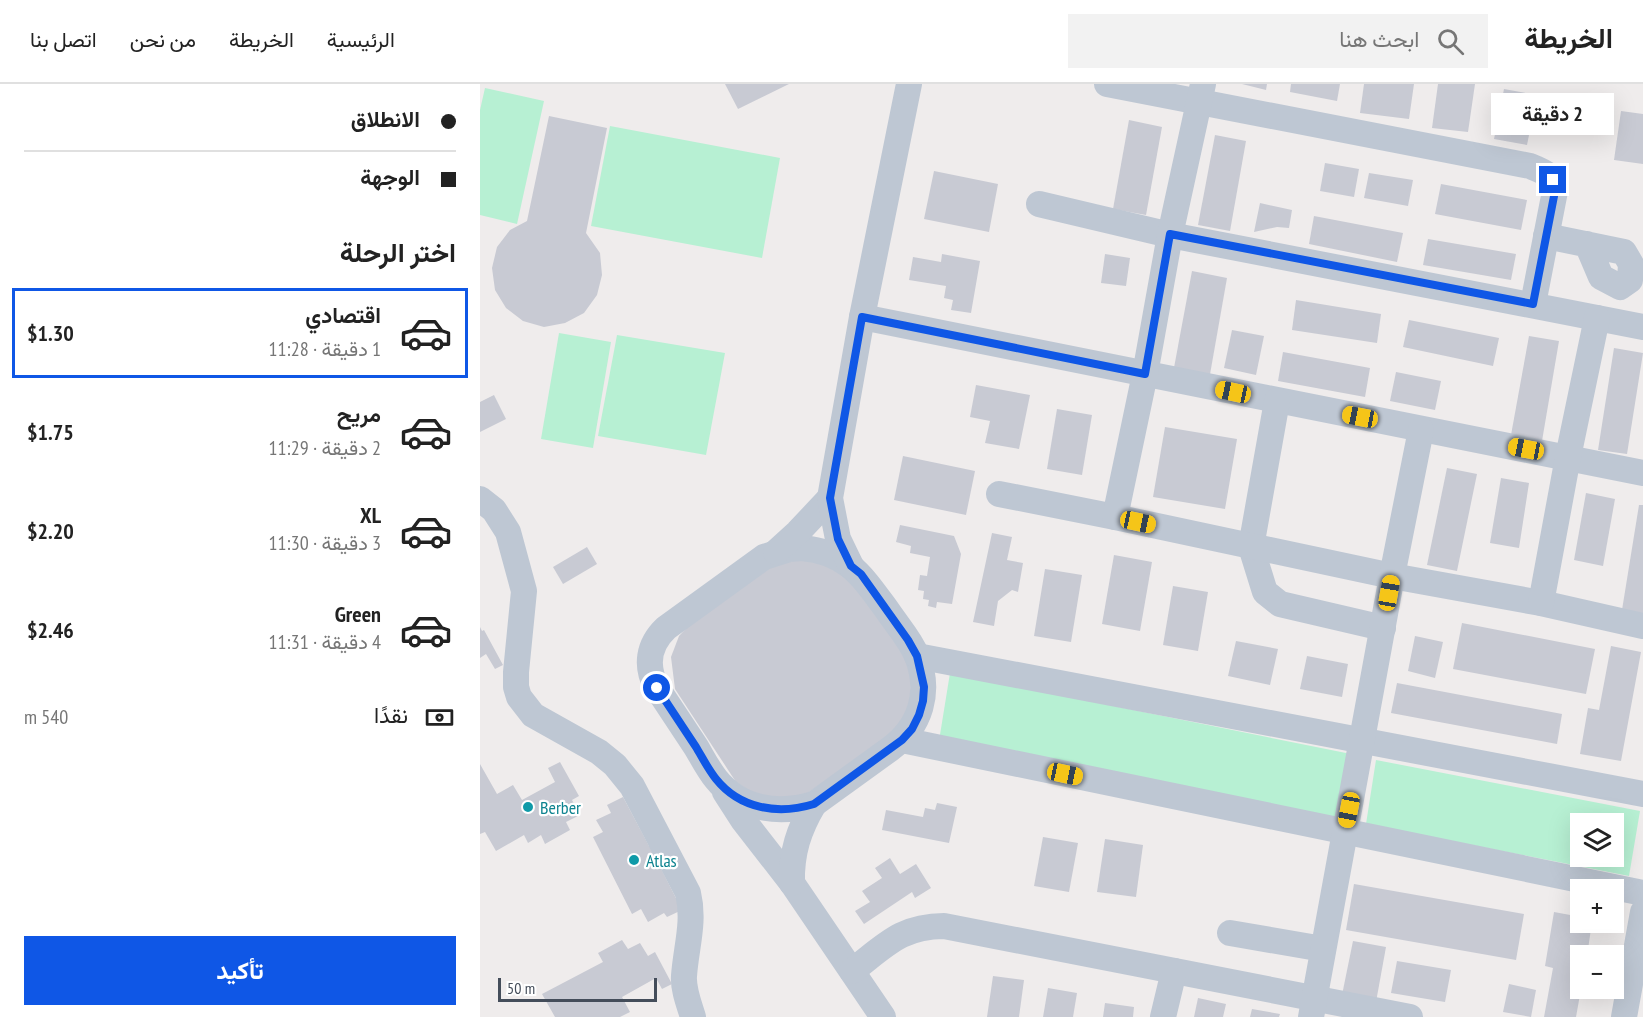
<!DOCTYPE html>
<html lang="ar">
<meta charset="utf-8">
<style>
:root{--surface:#fff;--page:#f2f2f2;--text:#222;--muted:#767676;--line:#e0e0e0;--accent:#0f57e6}
body{margin:0;font-family:"PT Sans Narrow",Vazirmatn,sans-serif;background:var(--page);color:var(--text);direction:rtl;height:100vh;display:flex;flex-direction:column;font-size:22px;white-space:nowrap}
*{box-sizing:border-box;margin:0}
p{font-size:20px;color:var(--muted)}
.icon{flex:none;width:33px;height:33px;fill:none;stroke:currentColor;stroke-width:2;stroke-linecap:round;stroke-linejoin:round}
.map{position:relative;flex:1;overflow:hidden;direction:ltr}
.details{display:flex;flex-direction:column;background:var(--surface);width:480px}
.details>*{flex:none}
.top-card{display:grid;align-content:center;height:132px;padding:0 24px;background:var(--surface)}
.buttons{position:absolute;left:1090px;top:729px;display:grid;gap:12px}
.buttons a{display:grid;place-items:center;width:54px;height:54px;border-radius:0px;background:var(--surface);box-shadow:0 6px 24px #0002;font-size:30px}
.scale{position:absolute;left:18px;bottom:15px;width:159px;box-sizing:border-box;padding-left:6px;border:3px solid #444d5a;border-top:0;font-size:16px;line-height:21px;white-space:nowrap;color:#444d5a;-webkit-text-stroke:4px #fff;paint-order:stroke}
.end{position:absolute;width:27px;height:27px;margin:-14px;border:8px solid #0f57e6;background:#fff;box-shadow:0 0 0 3px #fff}
.from{border-radius:50%}
.bubble{position:absolute;height:42px;border-radius:0px;background:var(--surface);box-shadow:0 6px 24px #0002;font-size:20px;font-weight:700;line-height:42px;text-align:center;direction:rtl}
.car{position:absolute;width:18px;height:36px;margin:-18px -9px;border-radius:8px;box-shadow:0 0 4px 2px #0007;background:linear-gradient(#f5c518 24%,#345 0 40%,#f5c518 0 76%,#345 0 86%,#f5c518 0)}
.top-card b{display:flex;align-items:center;gap:21px;height:57px;font-size:22px}
.top-card b+b{border-top:2px solid var(--line)}
.top-card i{width:15px;height:15px;background:var(--text)}
ul{padding:0;list-style:none}
li{display:flex;align-items:center;gap:18px;height:90px;margin:0 12px 9px;padding:0 12px;border:3px solid transparent;border-radius:0px}
li div{flex:1}
li b{display:block;font-size:22px}
li em{font-style:normal;font-weight:700}
li.on{border-color:var(--accent)}
li>.icon{width:54px;height:54px;stroke-width:1.5}
h2{padding:0 24px;font-size:27px;line-height:72px}
.pay{display:flex;align-items:center;gap:15px;height:66px;padding:0 24px;font-size:22px}
.pay p{margin-inline-start:auto}
.cta{display:flex;gap:12px;margin-top:auto;padding:12px 24px}
.cta a{flex:1;height:69px;border-radius:0px;background:var(--accent);color:#fff;font-size:24px;font-weight:700;line-height:69px;text-align:center}
header{display:flex;align-items:center;gap:36px;box-sizing:border-box;height:84px;padding:0 30px;background:var(--surface);border-bottom:2px solid var(--line)}
header strong{font-size:28px}
nav{display:flex;gap:33px;margin-inline-start:auto;font-size:21px}
.search{width:420px;height:54px;background:var(--page);display:flex;align-items:center;gap:15px;box-sizing:border-box;padding:0 21px;border-radius:0px;color:var(--muted);font-size:22px}
main{display:flex;flex:1;min-height:0}
.map>svg:first-child{display:block}
</style>
<header>
<strong>الخريطة</strong>
<div class="search"><svg class="icon" aria-label="search" viewBox="0 0 24 24"><circle cx="10" cy="10" r="6"/><path d="M15 15l6 6"/></svg>ابحث هنا</div>
<nav><a>الرئيسية</a><a>الخريطة</a><a>من نحن</a><a>اتصل بنا</a></nav>
</header>
<main>
<div class="map">
<svg width="1163" height="933" viewBox="0 0 1163 933">
<rect width="100%" height="100%" fill="#efecec"/>
<g fill="#b7f0d3" fill-rule="evenodd">
<path d="M5 4 64 17 37 140 0 131V26Z"/>
<path d="M130 42 300 74 282 174 111 142Z"/>
<path d="M79 249 131 258 113 364 61 355Z"/>
<path d="M137 251 245 269 226 371 118 352Z"/>
<path d="M470 589 871 670 859 736 459 657Z"/>
<path d="M896 676 1160 727 1149 792 886 740ZM1101 740H1134V772H1101Z"/>
</g>
<g fill="#c8cad3">
<path d="M245 0H309L258 25Z"/>
<path d="M762 0H787L786 6Z"/>
<path d="M811 0H860L857 17 810 8Z"/>
<path d="M884 0H934L929 35 880 29Z"/>
<path d="M958 0H995L988 48 952 44Z"/>
<path d="M1024 5 1057 11 1047 61 1014 55Z"/>
<path d="M1141 27 1163 30V80L1134 76Z"/>
<path d="M69 32 127 44 106 149 120 169 122 191 117 211 104 229 85 239 64 243 43 237 26 224 15 206 12 184 17 163 30 146 47 137Z"/>
<path d="M649 36 682 43 666 131 633 125Z"/>
<path d="M735 51 766 57 750 147 718 141Z"/>
<path d="M845 79 879 85 874 113 840 107Z"/>
<path d="M454 87 518 100 509 148 444 135Z"/>
<path d="M889 89 933 96 928 122 884 114Z"/>
<path d="M961 100 1047 116 1041 146 955 130Z"/>
<path d="M780 119 812 126 809 144 797 143 774 148Z"/>
<path d="M834 132 923 149 917 178 829 160Z"/>
<path d="M948 155 1036 170 1031 196 943 181Z"/>
<path d="M462 170 500 177 491 229 471 226 473 216 464 214 466 202 429 196 433 173 461 178Z"/>
<path d="M625 170 650 174 646 202 621 199Z"/>
<path d="M712 187 747 194 729 296 693 289Z"/>
<path d="M816 216 901 230 897 259 812 246Z"/>
<path d="M929 236 1019 254 1013 282 923 263Z"/>
<path d="M752 246 784 252 776 291 744 284Z"/>
<path d="M1049 252 1079 257 1062 357 1031 351Z"/>
<path d="M1134 264 1163 269 1147 370 1118 366Z"/>
<path d="M803 268 890 284 885 313 798 297Z"/>
<path d="M916 288 961 297 955 326 910 317Z"/>
<path d="M496 301 550 311 539 365 505 359 510 337 490 333Z"/>
<path d="M14 311 26 335 0 348V318Z"/>
<path d="M577 325 612 331 602 391 567 385Z"/>
<path d="M685 343 757 355 745 425 673 413Z"/>
<path d="M423 372 495 387 486 431 414 416Z"/>
<path d="M967 384 997 390 977 487 947 481Z"/>
<path d="M1021 394 1049 399 1039 464 1010 459Z"/>
<path d="M1106 409 1135 415 1123 482 1094 476Z"/>
<path d="M1159 421H1163V530L1142 526Z"/>
<path d="M420 441 474 452 481 470 472 520 457 518 456 524 448 522 449 516 443 515 444 507 438 506 440 491 447 492 450 473 430 469 431 462 416 458Z"/>
<path d="M512 449 532 453 527 476 543 479 538 508 532 506 518 517 514 542 493 538Z"/>
<path d="M107 463 117 480 83 500 73 483Z"/>
<path d="M634 471 672 478 660 547 622 540Z"/>
<path d="M334 473 368 489 425 572 431 595 430 623 421 645 313 719 278 713 256 698 195 605 191 573 199 552 216 534 290 481Z"/>
<path d="M565 485 602 491 591 558 554 552Z"/>
<path d="M693 502 728 508 718 567 683 561Z"/>
<path d="M982 539 1115 565 1106 610 973 585Z"/>
<path d="M0 543 2 547 4 546 23 581 15 585 6 570 0 574Z"/>
<path d="M935 552 963 558 955 594 928 587Z"/>
<path d="M756 557 798 565 790 601 748 592Z"/>
<path d="M1131 562 1161 568 1141 677 1100 670 1108 624 1119 626Z"/>
<path d="M827 572 868 580 862 613 820 605Z"/>
<path d="M917 599 1082 630 1077 660 911 629Z"/>
<path d="M80 678 99 712 92 716 100 731 86 738 90 746 65 760 61 751 48 759 44 751 16 767 5 748 0 750V680L17 710 33 701 42 716 75 698 68 684Z"/>
<path d="M143 713 169 762 178 757V779L202 826 187 833 184 829 168 838 161 825 152 830 113 753 123 748 116 736 131 729 127 721Z"/>
<path d="M457 719 477 723 469 759 402 746 406 726 443 733 445 724 455 726Z"/>
<path d="M563 753 598 759 589 808 554 802Z"/>
<path d="M625 755 663 761 656 813 617 808Z"/>
<path d="M410 774 420 790 436 780 451 804 435 814 432 808 384 840 375 827 390 818 382 807 402 794 395 784Z"/>
<path d="M874 800 1044 830 1036 876 866 846Z"/>
<path d="M1074 828 1101 833V838H1112L1107 872H1101V905L1096 933H1064L1073 884 1065 882Z"/>
<path d="M142 856 148 865 160 859 168 872 175 868 192 900 182 905 176 894 142 913 150 928 140 933H75L62 910 123 878 118 869Z"/>
<path d="M873 857 906 863 896 918 862 911Z"/>
<path d="M917 877 971 886 965 918 911 909Z"/>
<path d="M513 892 544 896 539 933H507Z"/>
<path d="M1029 900 1056 906 1051 933 1023 928Z"/>
<path d="M568 904 597 909 593 933H563Z"/>
<path d="M718 914 746 920 743 933H714Z"/>
<path d="M625 919 654 923 653 933H623Z"/>
<path d="M772 925 800 930 799 933H770Z"/>
</g>
<g fill="none" stroke-linecap="round" stroke-linejoin="round">
<g stroke="#bec7d3" stroke-width="26">
<path d="M627 0 1050 82C1065 88 1072 90 1075 107L1053 220"/>
<path d="M559 120 690 151 1163 243"/>
<path d="M1066 152 1144 168 1151 180 1150 196 1140 203 1121 193 1107 160"/>
<path d="M382 233 1163 389"/>
<path d="M797 317 771 463 785 508 800 520 903 544"/>
<path d="M519 410 635 433 912 492 1061 519 1163 542"/>
<path d="M0 415 14 426 28 448 44 507 36 588V603L39 613 53 631 119 668 135 681 152 702 208 809C215 838 206 863 204 892 203 905 209 920 213 933"/>
<path d="M635 433 665 290 690 151 723 0"/>
<path d="M322 464C367 468 382 492 407 526 417 541 430 555 437 572 451 608 441 642 410 665L334 720C298 731 260 725 236 695 228 685 222 673 216 663 203 643 190 624 177 604 165 582 168 561 186 544L284 473 309 465Z"/>
<path d="M296 468 318 448 350 414"/>
<path d="M371 482 358 455 350 414 382 233 429 0"/>
<path d="M1061 519 1088 373 1117 234"/>
<path d="M437 572 1163 710"/>
<path d="M422 656 1163 809"/>
<path d="M245 708 263 736 312 799 403 933"/>
<path d="M312 799C311 769 319 745 334 720"/>
<path d="M750 849 843 865"/>
<path d="M372 887C405 862 421 842 464 842L930 933"/>
<path d="M683 933 694 887"/>
<path d="M831 933 912 492 941 346"/>
<path d="M1144 933 1163 828"/>
</g>
</g>
<g fill="none" stroke-linecap="round" stroke-linejoin="round">
<path stroke="#0f57e6" stroke-width="8" d="M177 604C190 624 203 643 216 663 222 673 228 685 236 695 260 725 298 731 334 720L422 656 432 645 439 631 443 617 444 603 437 572 428 556 381 490 371 482 358 455 350 414 382 233 665 290 690 150 1053 220 1075 107 1073 96"/>
</g>
<g fill="#0f9aa8" stroke="#fff" stroke-width="2">
<circle cx="48" cy="723" r="6"/>
<circle cx="154" cy="776" r="6"/>
</g>
<g text-anchor="middle" dominant-baseline="central" stroke-width="4.5" stroke-linejoin="round" paint-order="stroke">
<g font-size="18" fill="#0d838f" stroke="#fff" text-anchor="start">
<text x="60" y="723">Berber</text>
<text x="166" y="776">Atlas</text>
</g>
</g>
</svg>
<div class="buttons">
<a><svg class="icon" aria-label="layers" viewBox="0 0 24 24"><path d="M12 4l9 5-9 5-9-5zM3 14l9 5 9-5"/></svg></a>
<a>+</a>
<a>−</a>
</div>
<div class="scale">50 m</div>
<i class="end from" style="left:177px;top:604px"></i>
<i class="end" style="left:1073px;top:96px"></i>
<div class="bubble" style="left:1011px;top:9px;width:123px">2 دقيقة</div>
<i class="car" style="left:753px;top:308px;rotate:282deg"></i>
<i class="car" style="left:880px;top:333px;rotate:281deg"></i>
<i class="car" style="left:1046px;top:365px;rotate:281deg"></i>
<i class="car" style="left:658px;top:438px;rotate:102deg"></i>
<i class="car" style="left:909px;top:509px;rotate:10deg"></i>
<i class="car" style="left:585px;top:690px;rotate:102deg"></i>
<i class="car" style="left:869px;top:726px;rotate:191deg"></i>
</div>
<section class="details">
<div class="top-card">
<b><i class="from"></i>الانطلاق</b>
<b><i></i>الوجهة</b>
</div>
<h2>اختر الرحلة</h2>
<ul>
<li class="on"><svg class="icon" aria-label="car" viewBox="0 0 24 24"><path d="M5 17H2v-5l4-1 3-4h7l3 4 3 1v5h-3M9 17h6M6 11h13"/><circle cx="7" cy="17" r="2"/><circle cx="17" cy="17" r="2"/></svg><div><b>اقتصادي</b><p>1 دقيقة · 11:28</p></div><em>$1.30</em></li>
<li><svg class="icon" aria-label="car" viewBox="0 0 24 24"><path d="M5 17H2v-5l4-1 3-4h7l3 4 3 1v5h-3M9 17h6M6 11h13"/><circle cx="7" cy="17" r="2"/><circle cx="17" cy="17" r="2"/></svg><div><b>مريح</b><p>2 دقيقة · 11:29</p></div><em>$1.75</em></li>
<li><svg class="icon" aria-label="car" viewBox="0 0 24 24"><path d="M5 17H2v-5l4-1 3-4h7l3 4 3 1v5h-3M9 17h6M6 11h13"/><circle cx="7" cy="17" r="2"/><circle cx="17" cy="17" r="2"/></svg><div><b>XL</b><p>3 دقيقة · 11:30</p></div><em>$2.20</em></li>
<li><svg class="icon" aria-label="car" viewBox="0 0 24 24"><path d="M5 17H2v-5l4-1 3-4h7l3 4 3 1v5h-3M9 17h6M6 11h13"/><circle cx="7" cy="17" r="2"/><circle cx="17" cy="17" r="2"/></svg><div><b>Green</b><p>4 دقيقة · 11:31</p></div><em>$2.46</em></li>
</ul>
<div class="pay"><svg class="icon" aria-label="cash" viewBox="0 0 24 24"><path d="M3 7h18v10H3z"/><circle cx="12" cy="12" r="2"/></svg>نقدًا<p>540 m</p></div>
<div class="cta"><a>تأكيد</a></div>
</section>
</main>
